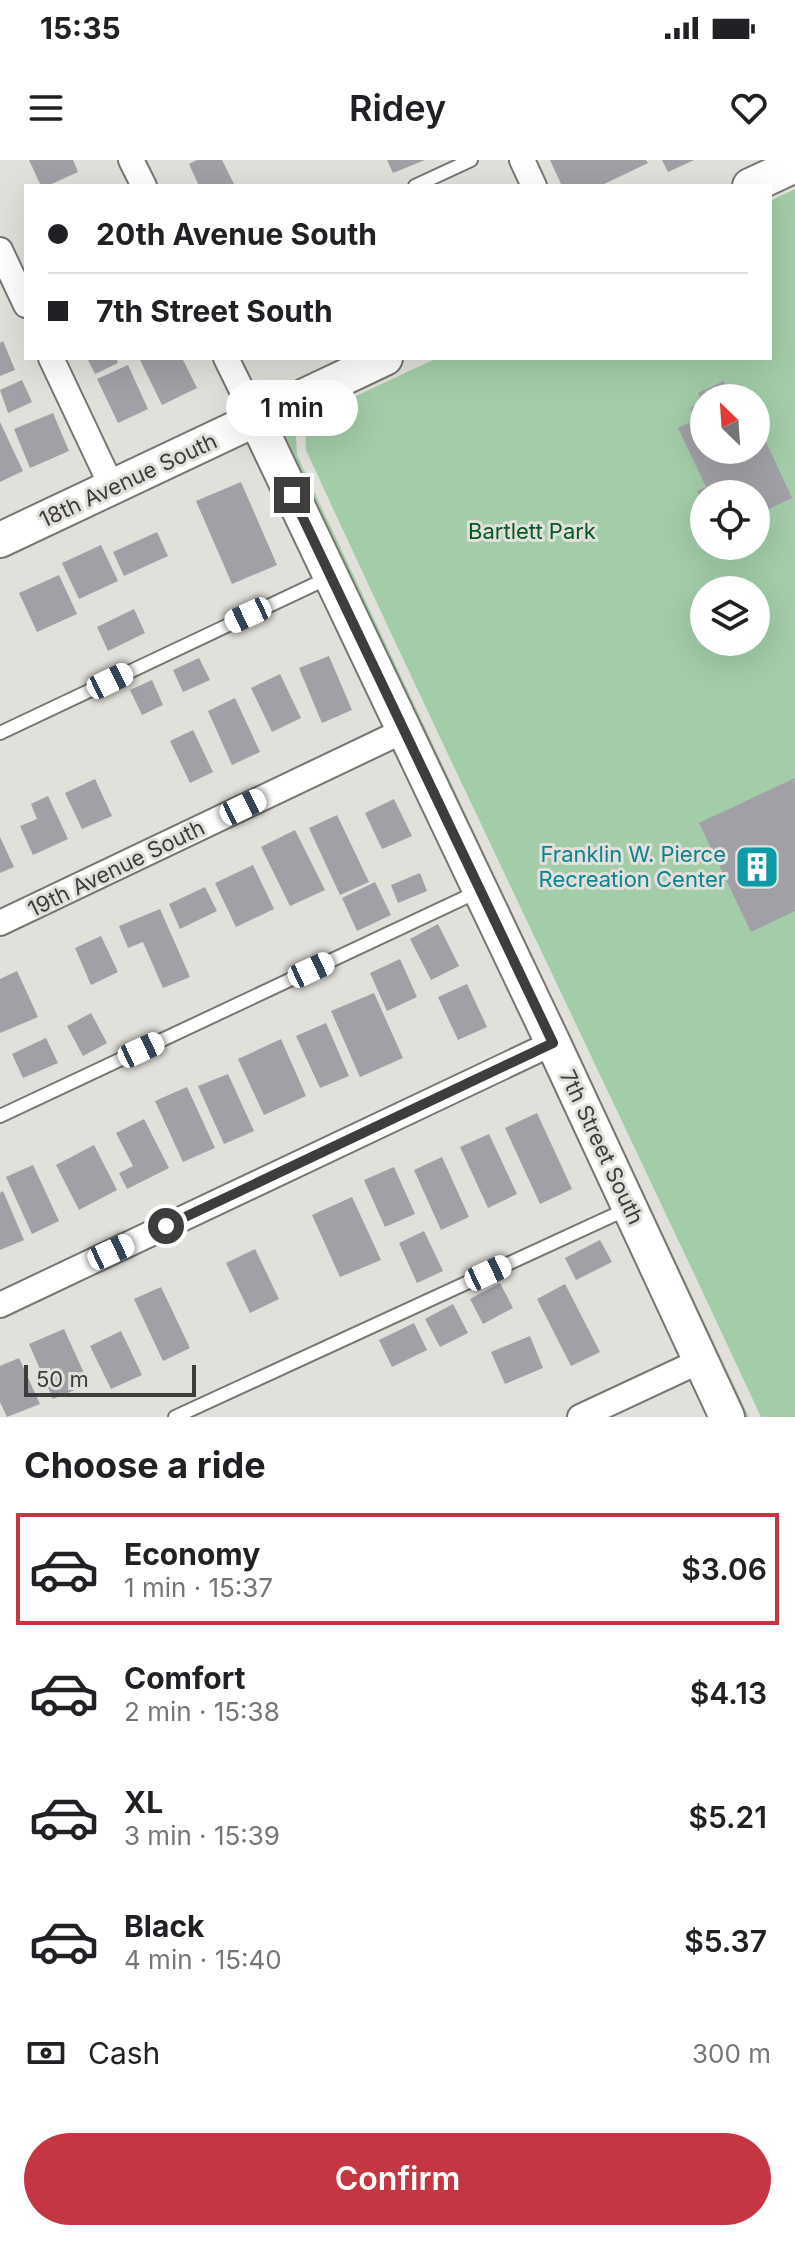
<!DOCTYPE html>
<meta charset="utf-8">
<style>
:root{--surface:#fff;--page:#f6f6f6;--text:#202124;--muted:#757577;--line:#e0e0e0;--accent:#c63642}
body{margin:0;font-family:Inter,sans-serif;background:var(--page);color:var(--text);height:100vh;display:flex;flex-direction:column;font-size:30px;white-space:nowrap}
*{box-sizing:border-box;margin:0}
p{font-size:26px;color:var(--muted)}
.icon{flex:none;width:44px;height:44px;fill:none;stroke:currentColor;stroke-width:2;stroke-linecap:round;stroke-linejoin:round}
.map{position:relative;height:1257px;overflow:hidden}
.panel{display:flex;flex-direction:column;background:var(--surface);flex:1}
.panel>*{flex:none}
.guide{position:absolute;left:24px;top:24px;width:748px;height:176px;border-radius:0px;box-shadow:0 8px 32px #0002;display:grid;align-content:center;height:176px;padding:0 24px;background:var(--surface)}
.needle{width:52px;rotate:335deg}
.controls{position:absolute;left:690px;top:224px;display:grid;gap:16px}
.controls a{display:grid;place-items:center;width:80px;height:80px;border-radius:50%;background:var(--surface);box-shadow:0 8px 32px #0002;font-size:40px}
.scale{position:absolute;left:24px;bottom:20px;width:172px;box-sizing:border-box;padding-left:8px;border:4px solid #3e3d3b;border-top:0;font-size:22px;line-height:28px;white-space:nowrap;color:#3e3d3b;-webkit-text-stroke:6px #e2e0da;paint-order:stroke}
.end{position:absolute;width:36px;height:36px;margin:-18px;border:10px solid #3e3d3b;background:#fff;box-shadow:0 0 0 4px #fff}
.from{border-radius:50%}
.bubble{position:absolute;height:56px;border-radius:28px;background:var(--surface);box-shadow:0 8px 32px #0002;font-size:26px;font-weight:600;line-height:56px;text-align:center}
.car{position:absolute;width:24px;height:48px;margin:-24px -12px;border-radius:10px;box-shadow:0 0 6px 2px #0007;background:linear-gradient(#fff 24%,#345 0 40%,#fff 0 76%,#345 0 86%,#fff 0)}
.guide b{display:flex;align-items:center;gap:28px;height:76px;font-size:30px}
.guide b+b{border-top:2px solid var(--line)}
.guide i{width:20px;height:20px;background:var(--text)}
ul{padding:0;list-style:none}
li{display:flex;align-items:center;gap:24px;height:112px;margin:0 16px 12px;padding:0 8px;border:4px solid transparent;border-radius:0px}
li div{flex:1}
li b{display:block;font-size:30px}
li em{font-style:normal;font-weight:600}
li.on{border-color:var(--accent)}
li>.icon{width:72px;height:72px;stroke-width:1.5}
h2{padding:0 24px;font-size:36px;line-height:96px}
.pay{display:flex;align-items:center;gap:20px;height:88px;padding:0 24px;font-size:30px}
.pay p{margin-inline-start:auto}
.primary-button{display:flex;gap:16px;margin-top:auto;padding:16px 24px}
.primary-button a{flex:1;height:92px;border-radius:48px;background:var(--accent);color:#fff;font-size:32px;font-weight:600;line-height:92px;text-align:center}
.status{display:flex;justify-content:space-between;align-items:center;height:56px;padding:0 40px;background:var(--surface);direction:ltr}
.status svg{height:22px;fill:currentColor}
header{display:flex;justify-content:space-between;align-items:center;height:104px;padding:0 24px;background:var(--surface);font-size:36px;font-weight:600}
.map>svg:first-child{display:block}
</style>
<div class="status"><b>15:35</b><svg viewBox="0 0 49 12"><path d="M0 12V9h3v3zM5 12V6h3v6zM10 12V3h3v9zM15 12V0h3v12zM26 1h20v11H26zM47 4h2v5h-2z"/></svg></div>
<header><svg class="icon" aria-label="menu" viewBox="0 0 24 24"><path d="M4 6h16M4 12h16M4 18h16"/></svg>Ridey<svg class="icon" aria-label="heart" viewBox="0 0 24 24"><path d="M12 20l-8-8c-3-5 5-10 8-4 3-6 11-1 8 4z"/></svg></header>
<div class="map">
<svg width="795" height="1257" viewBox="0 0 795 1257">
<rect width="100%" height="100%" fill="#e2e0da"/>
<g fill="#a3cca8" fill-rule="evenodd">
<path d="M795 29V1257H761C611 934 455 614 306 290L305 260 437 198H770V41ZM704 238H756V290H704ZM704 334H756V386H704ZM704 430H756V482H704Z"/>
<path d="M295 261 297 295 749 1257H740L275 270Z"/>
</g>
<g fill="#a0a0a6">
<path d="M29 0H73L78 12 47 26H41Z"/>
<path d="M197 0H222L235 26H199L189 4Z"/>
<path d="M387 0H425L393 13Z"/>
<path d="M550 0H646L648 3 600 26H562Z"/>
<path d="M662 0H694L668 12Z"/>
<path d="M3 181 15 210 0 216V183Z"/>
<path d="M87 198H116L118 203 95 214Z"/>
<path d="M139 198H182L197 228 162 245Z"/>
<path d="M128 205 148 249 118 263 97 219Z"/>
<path d="M22 220 32 242 8 253 0 230Z"/>
<path d="M724 221 727 229 739 224 746 238H704V290H756V260L792 338 756 355V334H704V345L697 331 706 327 678 268 695 260 690 248 702 242 698 233Z"/>
<path d="M53 253 69 291 30 308 14 269Z"/>
<path d="M0 262 23 311 0 322Z"/>
<path d="M241 322 277 405 232 424 196 341Z"/>
<path d="M157 372 168 396 124 416 113 392Z"/>
<path d="M101 385 118 421 79 439 62 403Z"/>
<path d="M59 415 77 454 37 472 19 433Z"/>
<path d="M134 449 145 473 108 491 97 467Z"/>
<path d="M329 496 352 550 322 563 299 508Z"/>
<path d="M199 498 210 520 183 532 173 510Z"/>
<path d="M280 514 301 558 272 572 251 528Z"/>
<path d="M152 520 163 545 142 555 130 530Z"/>
<path d="M235 538 260 592 232 605 208 551Z"/>
<path d="M193 570 213 612 190 623 170 581Z"/>
<path d="M795 618V751L751 772 699 663Z"/>
<path d="M95 619 112 656 82 669 65 633Z"/>
<path d="M48 636 68 679 33 695 20 666 37 659 31 644Z"/>
<path d="M394 639 412 676 382 689 365 653Z"/>
<path d="M337 655 369 722 340 735 309 668Z"/>
<path d="M295 670 325 730 290 746 261 687Z"/>
<path d="M0 677 14 707 0 713Z"/>
<path d="M253 705 274 749 236 767 215 723Z"/>
<path d="M420 713 427 731 398 743 391 725Z"/>
<path d="M375 722 391 755 357 771 342 738Z"/>
<path d="M205 727 217 751 180 769 169 744Z"/>
<path d="M160 749 190 817 163 828 143 782 128 788 119 766Z"/>
<path d="M438 764 459 806 431 820 410 779Z"/>
<path d="M101 776 118 812 91 825 75 788Z"/>
<path d="M400 799 417 837 387 851 370 813Z"/>
<path d="M17 811 38 857 0 873V819Z"/>
<path d="M467 824 487 867 458 880 438 837Z"/>
<path d="M374 833 403 898 360 917 331 851Z"/>
<path d="M91 853 107 883 83 896 67 866Z"/>
<path d="M326 863 349 916 320 928 296 876Z"/>
<path d="M46 878 58 903 23 918 12 894Z"/>
<path d="M281 879 306 936 264 955 238 899Z"/>
<path d="M228 914 254 971 224 984 198 926Z"/>
<path d="M187 927 215 988 183 1002 155 941Z"/>
<path d="M537 953 572 1029 540 1044 505 968Z"/>
<path d="M144 959 169 1008 127 1029 119 1013 133 1006 116 973Z"/>
<path d="M489 974 517 1034 488 1048 460 987Z"/>
<path d="M94 985 117 1030 79 1050 56 1005Z"/>
<path d="M442 997 469 1057 441 1070 414 1010Z"/>
<path d="M33 1005 59 1061 32 1074 6 1017Z"/>
<path d="M394 1007 415 1054 385 1067 364 1020Z"/>
<path d="M3 1031 24 1080 0 1090V1033Z"/>
<path d="M352 1037 381 1100 340 1117 312 1055Z"/>
<path d="M424 1071 443 1111 417 1123 399 1083Z"/>
<path d="M600 1080 612 1102 576 1120 565 1098Z"/>
<path d="M255 1089 279 1139 250 1153 226 1103Z"/>
<path d="M500 1123 513 1148 483 1164 470 1139Z"/>
<path d="M565 1124 600 1192 571 1206 537 1139Z"/>
<path d="M161 1127 190 1188 163 1201 134 1139Z"/>
<path d="M453 1144 468 1173 440 1187 425 1159Z"/>
<path d="M414 1163 427 1190 392 1207 379 1180Z"/>
<path d="M64 1169 89 1224 53 1239 29 1184Z"/>
<path d="M121 1171 142 1215 111 1229 90 1186Z"/>
<path d="M530 1176 543 1208 505 1224 491 1192Z"/>
<path d="M19 1198 40 1244 7 1257 0 1242V1206Z"/>
</g>
<g fill="none" stroke-linecap="round" stroke-linejoin="round">
<g stroke="#787671" stroke-width="16">
<g id="lane">
<path d="M415 26 471 0"/>
<path d="M0 573 330 417"/>
<path d="M0 956 479 731"/>
<path d="M175 1257 627 1049"/>
</g>
</g>
<g stroke="#787671" stroke-width="28">
<g id="street">
<path d="M131 0 144 26"/>
<path d="M522 0 534 26"/>
<path d="M0 90 26 145"/>
<path d="M51 198 112 327"/>
<path d="M226 198 256 259"/>
<path d="M0 763 405 570"/>
<path d="M0 1145 553 883"/>
<path d="M580 1257 700 1201"/>
</g>
</g>
<g stroke="#787671" stroke-width="38">
<g id="secondary">
<path d="M750 26 795 5"/>
<path d="M256 259 553 883 727 1257"/>
<path d="M0 380 385 198"/>
</g>
</g>
<use href="#lane" stroke="#fff" stroke-width="12"/>
<use href="#street" stroke="#fff" stroke-width="24"/>
<use href="#secondary" stroke="#fff" stroke-width="34"/>
</g>
<g fill="none" stroke-linecap="round" stroke-linejoin="round">
<path stroke="#3e3d3b" stroke-width="10" d="M166 1066 553 883 292 335"/>
</g>
<defs>
<g id="building-square" transform="scale(2.3)"><rect x="-9" y="-9" width="18" height="18" rx="4" fill="#0f9aa8" stroke="#e2e0da"/><path d="M-4-6H4V6H1V3H-1V6H-4ZM-2.5-4.3h1.7v1.8h-1.7ZM.8-4.3h1.7v1.8H.8ZM-2.5-1h1.7V.8h-1.7ZM.8-1h1.7V.8H.8Z" fill="#fff"/></g>
</defs>
<g fill-rule="evenodd">
<use href="#building-square" x="757" y="707"/>
</g>
<g text-anchor="middle" dominant-baseline="central" stroke-width="6" stroke-linejoin="round" paint-order="stroke">
<g font-size="22" fill="#3e3d3b" stroke="#e2e0da">
<text transform="translate(128 320) rotate(-25)">18th Avenue South</text>
<text transform="translate(116 708) rotate(-26)">19th Avenue South</text>
<text transform="translate(602 987) rotate(65)">7th Street South</text>
</g>
<g font-size="22" fill="#065923" stroke="#e2e0da">
<text x="532" y="371">Bartlett Park</text>
</g>
<g font-size="22" fill="#0d838f" stroke="#e2e0da" text-anchor="end">
<text x="726" y="694">Franklin W. Pierce<tspan x="726" dy="25">Recreation Center</tspan></text>
</g>
</g>
</svg>
<div class="controls">
<a><svg class="needle" viewBox="-14 -14 28 28"><path d="M0-13l5 13h-10z" fill="#e53935"/><path d="M0 13l5-13h-10z" fill="#757577"/></svg></a>
<a><svg class="icon" aria-label="locate" viewBox="0 0 24 24"><circle cx="12" cy="12" r="6"/><path d="M12 2v4M12 18v4M2 12h4M18 12h4"/></svg></a>
<a><svg class="icon" aria-label="layers" viewBox="0 0 24 24"><path d="M12 4l9 5-9 5-9-5zM3 14l9 5 9-5"/></svg></a>
</div>
<div class="scale">50 m</div>
<i class="end from" style="left:166px;top:1066px"></i>
<i class="end" style="left:292px;top:335px"></i>
<div class="bubble" style="left:226px;top:220px;width:132px">1 min</div>
<i class="car" style="left:248px;top:455px;rotate:245deg"></i>
<i class="car" style="left:110px;top:521px;rotate:64deg"></i>
<i class="car" style="left:243px;top:647px;rotate:64deg"></i>
<i class="car" style="left:311px;top:810px;rotate:65deg"></i>
<i class="car" style="left:141px;top:890px;rotate:65deg"></i>
<i class="car" style="left:111px;top:1092px;rotate:65deg"></i>
<i class="car" style="left:488px;top:1113px;rotate:65deg"></i>
<div class="guide">
<b><i class="from"></i>20th Avenue South</b>
<b><i></i>7th Street South</b>
</div>
</div>
<section class="panel">
<h2>Choose a ride</h2>
<ul>
<li class="on"><svg class="icon" aria-label="car" viewBox="0 0 24 24"><path d="M5 17H2v-5l4-1 3-4h7l3 4 3 1v5h-3M9 17h6M6 11h13"/><circle cx="7" cy="17" r="2"/><circle cx="17" cy="17" r="2"/></svg><div><b>Economy</b><p>1 min · 15:37</p></div><em>$3.06</em></li>
<li><svg class="icon" aria-label="car" viewBox="0 0 24 24"><path d="M5 17H2v-5l4-1 3-4h7l3 4 3 1v5h-3M9 17h6M6 11h13"/><circle cx="7" cy="17" r="2"/><circle cx="17" cy="17" r="2"/></svg><div><b>Comfort</b><p>2 min · 15:38</p></div><em>$4.13</em></li>
<li><svg class="icon" aria-label="car" viewBox="0 0 24 24"><path d="M5 17H2v-5l4-1 3-4h7l3 4 3 1v5h-3M9 17h6M6 11h13"/><circle cx="7" cy="17" r="2"/><circle cx="17" cy="17" r="2"/></svg><div><b>XL</b><p>3 min · 15:39</p></div><em>$5.21</em></li>
<li><svg class="icon" aria-label="car" viewBox="0 0 24 24"><path d="M5 17H2v-5l4-1 3-4h7l3 4 3 1v5h-3M9 17h6M6 11h13"/><circle cx="7" cy="17" r="2"/><circle cx="17" cy="17" r="2"/></svg><div><b>Black</b><p>4 min · 15:40</p></div><em>$5.37</em></li>
</ul>
<div class="pay"><svg class="icon" aria-label="cash" viewBox="0 0 24 24"><path d="M3 7h18v10H3z"/><circle cx="12" cy="12" r="2"/></svg>Cash<p>300 m</p></div>
<div class="primary-button"><a>Confirm</a></div>
</section>
